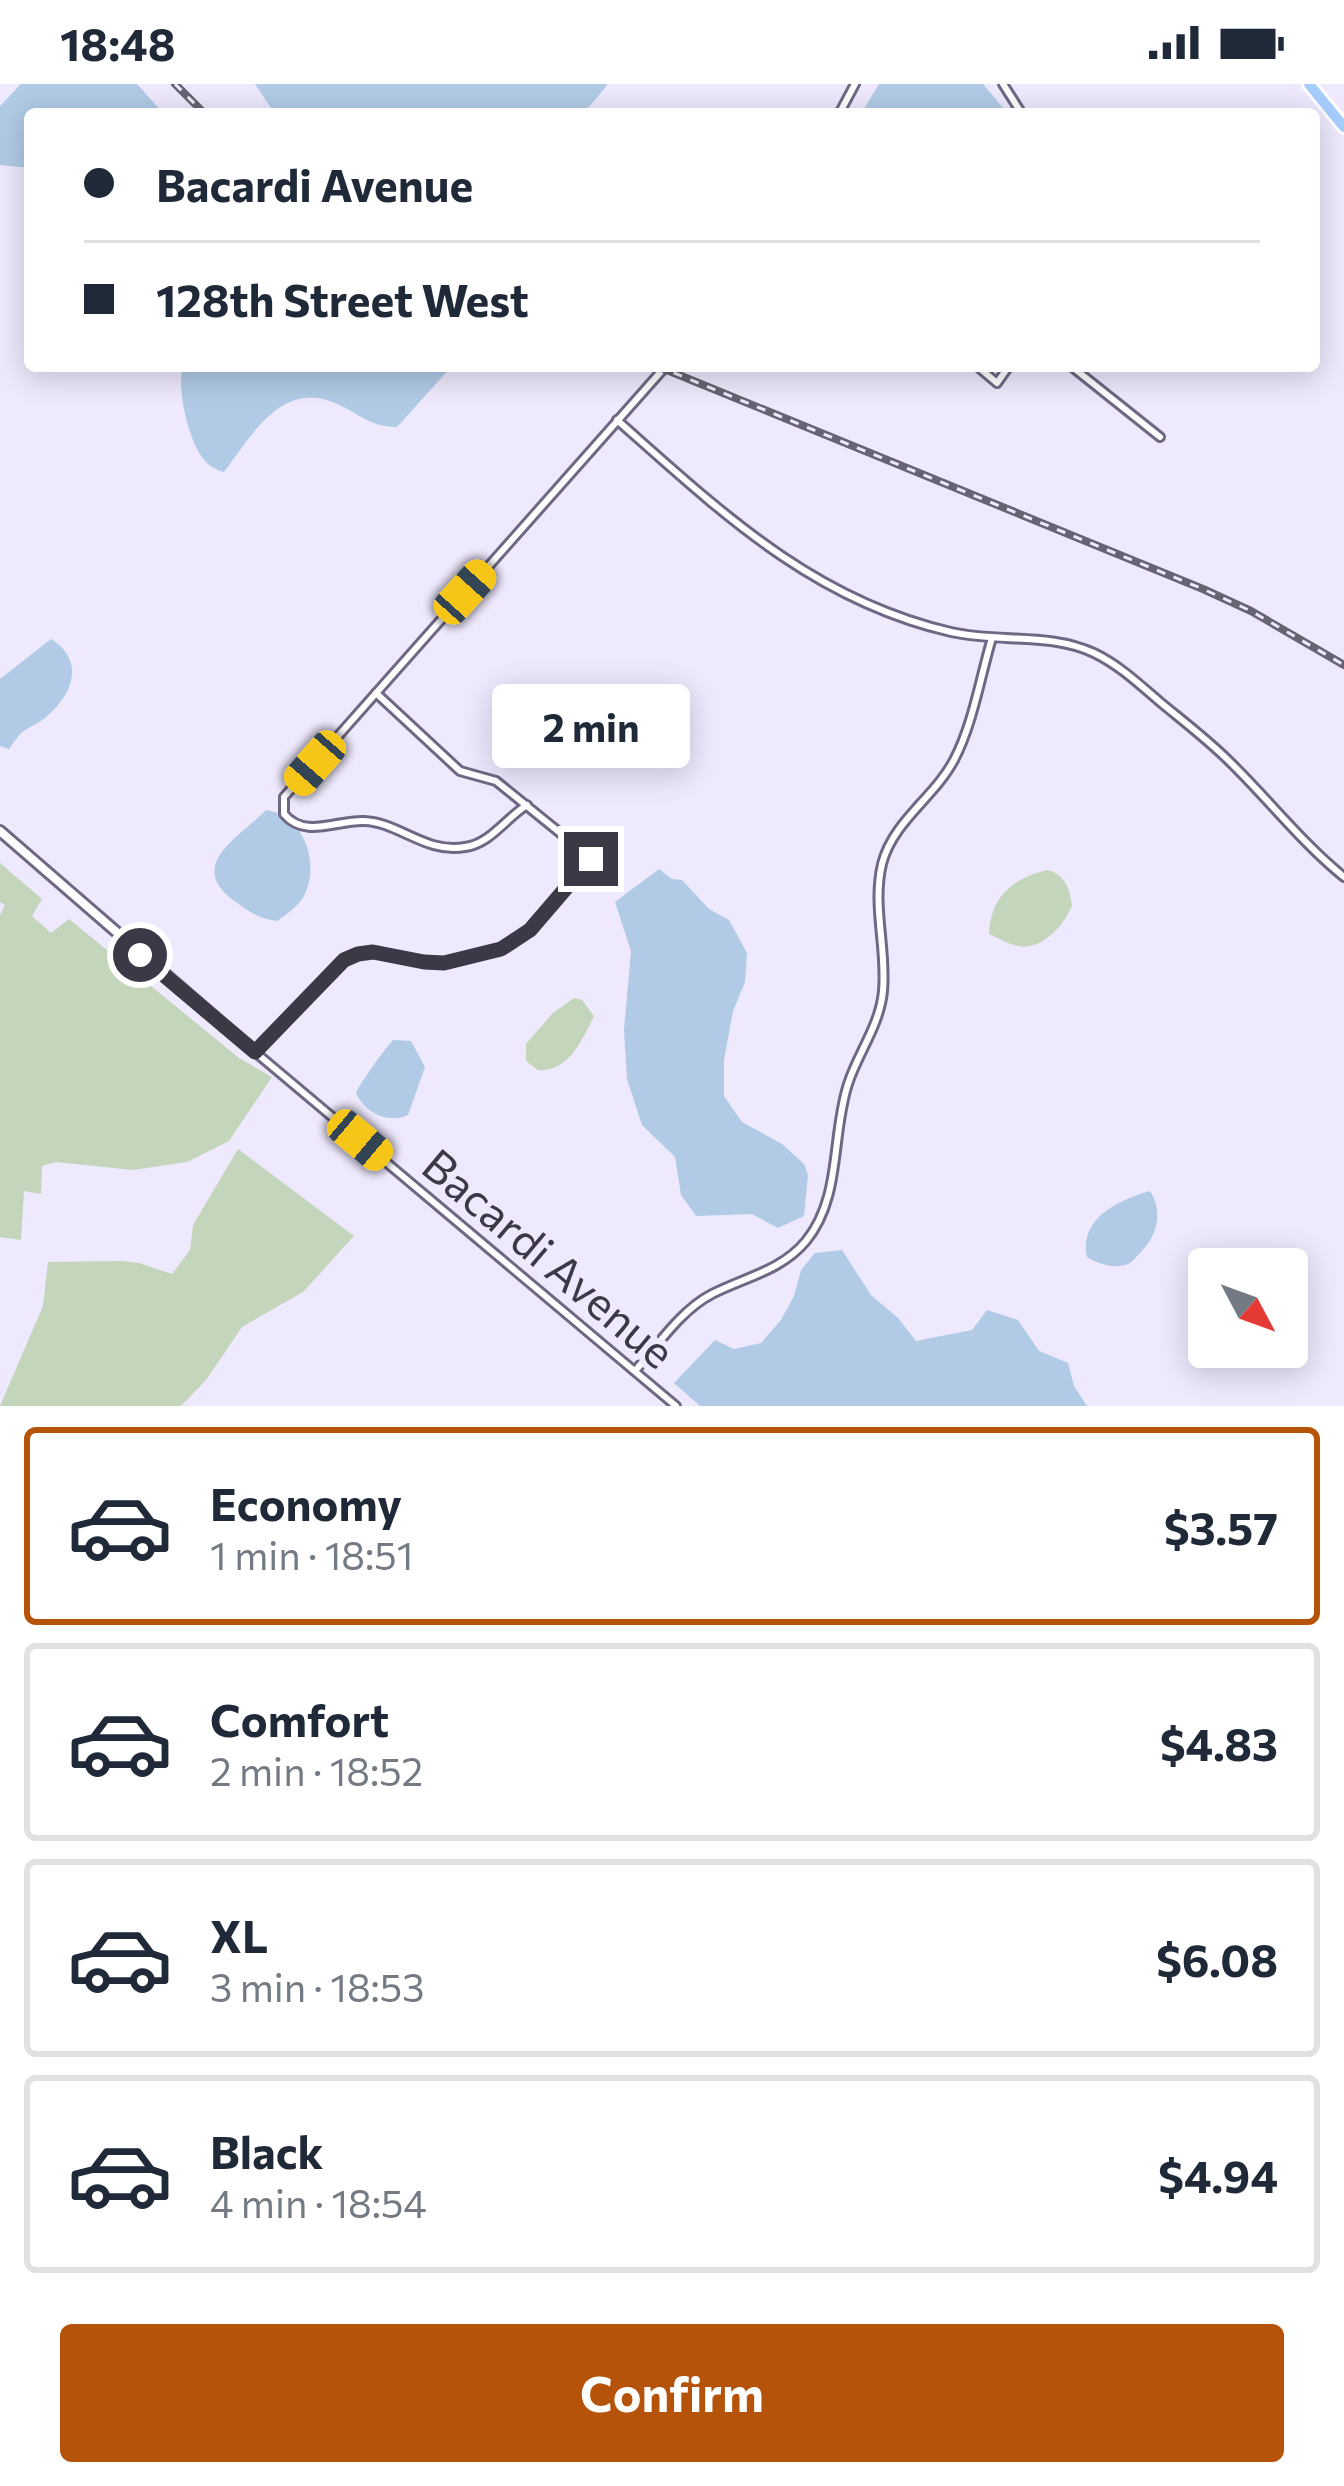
<!DOCTYPE html>
<meta charset="utf-8">
<style>
:root{--surface:#fff;--page:#f6f6f7;--text:#1f2937;--muted:#747a83;--line:#e0e1e3;--accent:#b45309}
body{margin:0;font-family:Commissioner,sans-serif;background:var(--page);color:var(--text);height:100vh;display:flex;flex-direction:column;font-size:45px;white-space:nowrap}
*{box-sizing:border-box;margin:0}
p{font-size:39px;color:var(--muted)}
.icon{flex:none;width:66px;height:66px;fill:none;stroke:currentColor;stroke-width:2;stroke-linecap:round;stroke-linejoin:round}
.map{position:relative;height:1322px;overflow:hidden}
.drawer{display:flex;flex-direction:column;background:var(--surface);flex:1}
.drawer>*{flex:none}
.top-card{position:absolute;left:24px;top:24px;width:1296px;height:264px;border-radius:12px;box-shadow:0 6px 30px #0003;display:grid;align-content:center;height:264px;padding:0 60px;background:var(--surface)}
.needle{width:78px;rotate:131deg}
.controls{position:absolute;left:1188px;top:1164px;display:grid;gap:24px}
.controls a{display:grid;place-items:center;width:120px;height:120px;border-radius:12px;background:var(--surface);box-shadow:0 6px 30px #0003;font-size:60px}
.end{position:absolute;width:54px;height:54px;margin:-27px;border:15px solid #3c3946;background:#fff;box-shadow:0 0 0 6px #fff}
.from{border-radius:50%}
.bubble{position:absolute;height:84px;border-radius:12px;background:var(--surface);box-shadow:0 6px 30px #0003;font-size:39px;font-weight:700;line-height:84px;text-align:center}
.car{position:absolute;width:36px;height:72px;margin:-36px -18px;border-radius:15px;box-shadow:0 0 9px 3px #0007;background:linear-gradient(#f5c518 24%,#345 0 40%,#f5c518 0 76%,#345 0 86%,#f5c518 0)}
.top-card b{display:flex;align-items:center;gap:42px;height:114px;font-size:45px}
.top-card b+b{border-top:3px solid var(--line)}
.top-card i{width:30px;height:30px;background:var(--text)}
ul{padding:21px 0 0;list-style:none}
li{display:flex;align-items:center;gap:36px;height:198px;margin:0 24px 18px;padding:0 36px;border:6px solid var(--line);border-radius:12px}
li div{flex:1}
li b{display:block;font-size:45px}
li em{font-style:normal;font-weight:700}
li.active{border-color:var(--accent)}
li>.icon{width:108px;height:108px;stroke-width:1.5}
.button{display:flex;gap:24px;margin-top:auto;padding:24px 60px}
.button a{flex:1;height:138px;border-radius:12px;background:var(--accent);color:#fff;font-size:48px;font-weight:700;line-height:138px;text-align:center}
.status{display:flex;justify-content:space-between;align-items:center;height:84px;padding:0 60px;background:var(--surface);direction:ltr}
.status svg{height:33px;fill:currentColor}
.map>svg:first-child{display:block}
</style>
<div class="status"><b>18:48</b><svg viewBox="0 0 49 12"><path d="M0 12V9h3v3zM5 12V6h3v6zM10 12V3h3v9zM15 12V0h3v12zM26 1h20v11H26zM47 4h2v5h-2z"/></svg></div>
<div class="map">
<svg width="1344" height="1322" viewBox="0 0 1344 1322">
<rect width="100%" height="100%" fill="#eee9fd"/>
<g fill="#c3d5bb">
<path d="M0 779 42 815 32 832 51 849 69 835 239 974 272 993 229 1057 187 1078 133 1086 56 1078 42 1082 41 1110 24 1107 21 1156 0 1153V831L5 821 0 818Z"/>
<path d="M1047 786C1065 790 1070 805 1072 822 1064 841 1042 867 1018 862 1008 860 998 854 989 850 991 812 1012 795 1047 786Z"/>
<path d="M574 914 582 916 594 932C583 955 568 989 538 986L526 977V960L553 929Z"/>
<path d="M238 1065 354 1152 303 1208 242 1243 206 1296 181 1322H0L43 1222 48 1178 121 1177 139 1179 172 1190 190 1166 193 1141Z"/>
</g>
<g fill="#b1cbe6">
<path d="M21 0H137L164 30H136L133 25 123 30H30V84L0 81V22Z"/>
<path d="M255 0H608L590 22 577 30H275Z"/>
<path d="M879 0H983L1008 30H861Z"/>
<path d="M183 282H452L397 343C367 342 361 330 335 319 282 296 251 352 224 388 213 385 206 380 200 370 188 352 176 302 183 282Z"/>
<path d="M51 555C86 577 73 611 45 634 38 640 28 643 21 649 16 654 13 660 9 665L0 662V595Z"/>
<path d="M266 726C303 731 320 777 305 810 300 821 287 830 277 837 260 835 247 827 233 816 186 780 240 753 266 726Z"/>
<path d="M659 785 672 795 682 796 709 825 729 836 747 869 745 898 733 927 724 976V1012L742 1038 782 1060 804 1080 808 1091 804 1132 778 1144 752 1130 696 1132 681 1111 675 1073 642 1041 627 995 624 946 631 867 615 818Z"/>
<path d="M393 956 411 957 425 983 408 1031C388 1040 365 1029 356 1009 358 1002 386 963 393 956Z"/>
<path d="M1150 1107C1163 1128 1158 1151 1140 1169 1136 1173 1131 1180 1125 1181 1113 1185 1097 1179 1087 1173 1079 1134 1119 1116 1150 1107Z"/>
<path d="M842 1166 871 1211 898 1234 916 1257 972 1246 987 1226 1018 1236 1039 1267 1068 1279 1074 1302 1087 1322H700L674 1299 715 1256 734 1265 761 1259 781 1236 794 1212 801 1186 815 1169Z"/>
</g>
<g fill="none" stroke-linecap="round" stroke-linejoin="round">
<g stroke="#6f6784" stroke-width="12">
<g id="minor">
<path d="M1003 0 1022 30"/>
<path d="M839 30 855 0"/>
<path d="M977 282 997 299 1009 282"/>
<path d="M1071 282 1160 353"/>
<path d="M617 336C720 427 812 516 951 548 999 559 1049 548 1094 569 1119 581 1139 600 1160 618 1183 637 1208 656 1229 677 1268 715 1302 759 1344 793"/>
<path d="M376 609 460 687 496 697 612 791"/>
<path d="M527 721C506 734 490 760 465 763 425 770 399 738 364 737 336 736 305 755 284 730V713L666 282"/>
<path d="M591 775 530 846 501 865 444 879 424 878 373 868 358 870 344 876 255 968 676 1322"/>
<path d="M635 1287C658 1261 681 1226 712 1210 745 1193 781 1187 806 1157 842 1113 831 1052 848 1000 858 969 880 941 883 907 887 864 872 823 882 780 893 737 934 714 954 676 973 640 980 594 992 554"/>
</g>
</g>
<g stroke="#6f6784" stroke-width="14">
<path id="tertiary" d="M0 747 255 968"/>
</g>
<g stroke="#fff" stroke-width="16">
<path id="primary" d="M1309 0 1344 43"/>
</g>
<use href="#minor" stroke="#fff" stroke-width="6"/>
<use href="#tertiary" stroke="#fff" stroke-width="8"/>
<use href="#primary" stroke="#a7cdfe" stroke-width="10"/>
<g stroke="#666372" stroke-width="8">
<g id="rail">
<path d="M175 0 205 30"/>
<path d="M657 282 1203 505 1251 527 1344 581"/>
</g>
</g>
<use href="#rail" stroke="#eee9fd" stroke-width="3" stroke-dasharray="9" stroke-linecap="butt"/>
</g>
<g fill="none" stroke-linecap="round" stroke-linejoin="round">
<path stroke="#3c3946" stroke-width="15" d="M140 871 255 968 344 876 358 870 373 868 424 878 444 879 501 865 530 846 591 775"/>
</g>
<g text-anchor="middle" dominant-baseline="central" stroke-width="12" stroke-linejoin="round" paint-order="stroke">
<g font-size="45" fill="#3c3946" stroke="#eee9fd">
<text transform="translate(550 1173) rotate(40)">Bacardi Avenue</text>
</g>
</g>
</svg>
<div class="controls">
<a><svg class="needle" viewBox="-14 -14 28 28"><path d="M0-13l5 13h-10z" fill="#e53935"/><path d="M0 13l5-13h-10z" fill="#747a83"/></svg></a>
</div>
<i class="end from" style="left:140px;top:871px"></i>
<i class="end" style="left:591px;top:775px"></i>
<div class="bubble" style="left:492px;top:600px;width:198px">2 min</div>
<i class="car" style="left:465px;top:508px;rotate:42deg"></i>
<i class="car" style="left:315px;top:679px;rotate:221deg"></i>
<i class="car" style="left:360px;top:1056px;rotate:130deg"></i>
<div class="top-card">
<b><i class="from"></i>Bacardi Avenue</b>
<b><i></i>128th Street West</b>
</div>
</div>
<section class="drawer">
<ul>
<li class="active"><svg class="icon" aria-label="car" viewBox="0 0 24 24"><path d="M5 17H2v-5l4-1 3-4h7l3 4 3 1v5h-3M9 17h6M6 11h13"/><circle cx="7" cy="17" r="2"/><circle cx="17" cy="17" r="2"/></svg><div><b>Economy</b><p>1 min · 18:51</p></div><em>$3.57</em></li>
<li><svg class="icon" aria-label="car" viewBox="0 0 24 24"><path d="M5 17H2v-5l4-1 3-4h7l3 4 3 1v5h-3M9 17h6M6 11h13"/><circle cx="7" cy="17" r="2"/><circle cx="17" cy="17" r="2"/></svg><div><b>Comfort</b><p>2 min · 18:52</p></div><em>$4.83</em></li>
<li><svg class="icon" aria-label="car" viewBox="0 0 24 24"><path d="M5 17H2v-5l4-1 3-4h7l3 4 3 1v5h-3M9 17h6M6 11h13"/><circle cx="7" cy="17" r="2"/><circle cx="17" cy="17" r="2"/></svg><div><b>XL</b><p>3 min · 18:53</p></div><em>$6.08</em></li>
<li><svg class="icon" aria-label="car" viewBox="0 0 24 24"><path d="M5 17H2v-5l4-1 3-4h7l3 4 3 1v5h-3M9 17h6M6 11h13"/><circle cx="7" cy="17" r="2"/><circle cx="17" cy="17" r="2"/></svg><div><b>Black</b><p>4 min · 18:54</p></div><em>$4.94</em></li>
</ul>
<div class="button"><a>Confirm</a></div>
</section>
